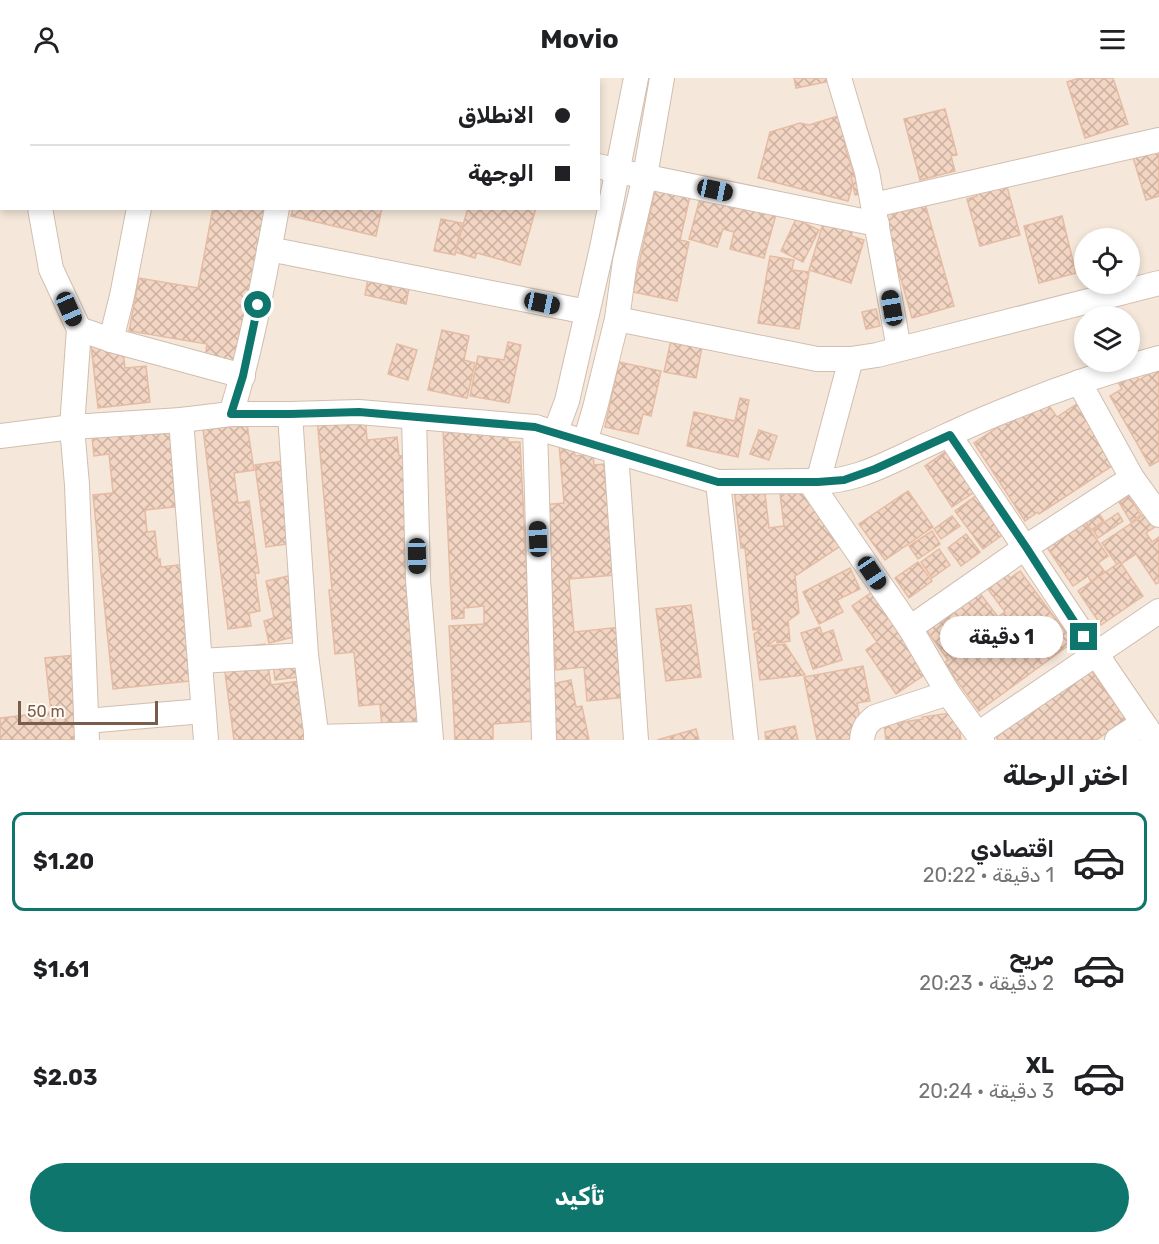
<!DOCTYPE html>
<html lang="ar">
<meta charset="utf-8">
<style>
:root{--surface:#fff;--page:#f6f6f6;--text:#202124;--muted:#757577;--line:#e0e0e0;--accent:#0f766e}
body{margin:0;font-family:Rubik,Cairo,sans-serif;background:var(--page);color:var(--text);direction:rtl;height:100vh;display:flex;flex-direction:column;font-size:22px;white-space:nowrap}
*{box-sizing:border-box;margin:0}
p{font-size:20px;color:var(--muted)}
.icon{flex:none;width:33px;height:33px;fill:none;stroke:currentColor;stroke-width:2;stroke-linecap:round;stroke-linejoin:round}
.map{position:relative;height:662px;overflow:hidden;direction:ltr}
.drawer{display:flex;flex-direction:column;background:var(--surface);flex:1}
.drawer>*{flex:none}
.guide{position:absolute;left:0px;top:0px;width:600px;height:132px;box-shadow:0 3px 9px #0003;direction:rtl;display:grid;align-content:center;height:132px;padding:0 30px;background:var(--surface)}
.tools{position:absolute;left:1074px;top:150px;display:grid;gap:12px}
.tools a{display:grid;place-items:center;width:66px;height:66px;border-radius:50%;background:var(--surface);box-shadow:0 3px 9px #0003;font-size:30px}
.scale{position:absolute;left:18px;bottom:15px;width:140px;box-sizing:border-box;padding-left:6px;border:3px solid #7a5c4d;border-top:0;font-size:16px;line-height:21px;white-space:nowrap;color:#7a5c4d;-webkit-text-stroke:4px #fffaf3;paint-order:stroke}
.end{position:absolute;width:27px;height:27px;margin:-14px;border:8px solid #0f766e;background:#fff;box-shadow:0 0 0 3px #fff}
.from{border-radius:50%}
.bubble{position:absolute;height:42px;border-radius:21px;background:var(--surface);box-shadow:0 3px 9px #0003;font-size:20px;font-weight:700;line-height:42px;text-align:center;direction:rtl}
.car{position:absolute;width:18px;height:36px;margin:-18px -9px;border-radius:8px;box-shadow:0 0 4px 2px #0007;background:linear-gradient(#222 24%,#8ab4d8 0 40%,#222 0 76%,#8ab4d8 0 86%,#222 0)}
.guide b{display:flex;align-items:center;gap:21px;height:57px;font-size:22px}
.guide b+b{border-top:2px solid var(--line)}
.guide i{width:15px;height:15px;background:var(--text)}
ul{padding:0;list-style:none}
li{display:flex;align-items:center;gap:18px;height:99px;margin:0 12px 9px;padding:0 18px;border:3px solid transparent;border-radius:12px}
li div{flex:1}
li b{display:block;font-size:22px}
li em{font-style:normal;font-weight:700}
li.on{border-color:var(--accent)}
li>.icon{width:54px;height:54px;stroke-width:1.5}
h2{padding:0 30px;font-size:27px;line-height:72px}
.primary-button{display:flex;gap:12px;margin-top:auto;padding:12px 30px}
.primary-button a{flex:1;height:69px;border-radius:36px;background:var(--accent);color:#fff;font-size:24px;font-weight:700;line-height:69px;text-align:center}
header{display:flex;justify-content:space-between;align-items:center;height:78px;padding:0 30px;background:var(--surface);font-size:27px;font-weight:700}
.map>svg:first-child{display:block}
</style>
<header><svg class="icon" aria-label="menu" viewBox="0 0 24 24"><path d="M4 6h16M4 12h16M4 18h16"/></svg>Movio<svg class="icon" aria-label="person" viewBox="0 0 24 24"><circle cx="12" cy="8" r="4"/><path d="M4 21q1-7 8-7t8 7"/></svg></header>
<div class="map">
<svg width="1159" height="662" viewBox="0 0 1159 662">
<defs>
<pattern id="building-cross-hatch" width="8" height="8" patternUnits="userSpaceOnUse" patternTransform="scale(1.5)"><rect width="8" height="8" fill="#f3d5c3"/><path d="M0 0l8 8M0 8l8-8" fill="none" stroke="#cab0a1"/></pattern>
</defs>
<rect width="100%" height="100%" fill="#fdf6ec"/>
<path fill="#f5e8da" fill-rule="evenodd" d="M0 0H1159V662H0ZM2 2H598V130H2ZM1084 160H1130V206H1084ZM1084 238H1130V284H1084Z"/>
<g fill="url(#building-cross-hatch)" stroke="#e6bba3" stroke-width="1.5">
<path d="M253 0H299V2H252Z"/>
<path d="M794 0H831V3L796 10Z"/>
<path d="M1079 0H1113L1128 46 1085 60 1067 4Z"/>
<path d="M945 31 957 77 951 78 955 93 920 102 904 41Z"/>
<path d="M854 33 845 70 855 99 848 123 758 100 770 54 800 45 809 47Z"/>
<path d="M1159 54V118L1146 122 1128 63Z"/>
<path d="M869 95 872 114 855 117 851 98Z"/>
<path d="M1004 97 1020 157 980 168 967 121 977 118 974 105Z"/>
<path d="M658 98 693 105 680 162 689 164 677 223 633 214Z"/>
<path d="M703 109 778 129 764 180 730 171 734 154 723 151 717 169 689 161Z"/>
<path d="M922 115 954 228 912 240 880 127Z"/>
<path d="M213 130H274L243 287 205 280 207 266 129 253 139 200 198 210Z"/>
<path d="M293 130H382L376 158 291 138Z"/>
<path d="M468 130H536L520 187 477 175 475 180 455 174Z"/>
<path d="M1062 138 1076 195 1039 205 1024 148Z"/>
<path d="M825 139 855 147 851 158 864 162 851 205 809 192Z"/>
<path d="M441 141 462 145 455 177 434 173Z"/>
<path d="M796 141 819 152 803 184 781 173Z"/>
<path d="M770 178 794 182 792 192 809 194 799 251 758 245Z"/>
<path d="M369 196 410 205 406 226 365 217Z"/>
<path d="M876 231 880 248 866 251 862 234Z"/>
<path d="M442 252 469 258 464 282 475 285 467 320 428 312Z"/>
<path d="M673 253 704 259 696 300 664 294Z"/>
<path d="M508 264 521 267 509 325 470 318 478 278 504 282Z"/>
<path d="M107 265 108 275 123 273 125 290 146 288 150 324 98 330 91 267Z"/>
<path d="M397 266 417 272 408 302 388 296Z"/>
<path d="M619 284 661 293 651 338 643 336 638 356 605 349Z"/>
<path d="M1159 290V383L1150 388 1110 318 1122 311 1116 301 1132 291 1139 302Z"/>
<path d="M740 320 749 322 738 379 687 368 694 334 735 343Z"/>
<path d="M1081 323 1115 386 1039 436 1038 434 1025 443 974 365 1025 331 1029 337 1047 325 1057 339Z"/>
<path d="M365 336 367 362 397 359 399 378 408 377 425 662H383L380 626 359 628 354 574 335 576 329 512H332L317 340Z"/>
<path d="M247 346 254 392 234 395 238 425 249 423 259 495H255L260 533 249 535 251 548 228 551 203 351Z"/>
<path d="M507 348 508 364H520L534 643 493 646V662H455L449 548 484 546V528L464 530V540L452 541 443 352Z"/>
<path d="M175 351 183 428 145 432 147 454 155 453 158 482 160 481 161 489 187 486 199 602 113 611 93 417 113 415 109 376 94 378 92 360Z"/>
<path d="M759 352 777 358 769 382 750 376Z"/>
<path d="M573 365 575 378 593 376 594 387 604 386 615 497 569 501 574 554 621 549 628 619 587 623 584 589 556 592 540 427 564 425 559 366Z"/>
<path d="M948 372 976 413 952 429 925 388Z"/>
<path d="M297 381 308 463 266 469 255 387Z"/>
<path d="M764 407 769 450 784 448 780 416 803 413 842 467 795 498 799 535 788 543 790 563 777 565V561L767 568 785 566 805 597 760 602 754 556 762 551 753 552 745 470H741L734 411Z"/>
<path d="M1141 410 1145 416 1132 423 1141 437 1131 444 1119 424Z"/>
<path d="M908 413 933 449 885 482 859 446Z"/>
<path d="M981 414 1009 452 983 471 955 433Z"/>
<path d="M1092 425 1104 443 1091 452 1079 434Z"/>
<path d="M1078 434 1108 478 1098 485 1105 494 1091 504 1088 498 1073 508 1040 459Z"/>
<path d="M1118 435 1123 443 1098 460 1093 452Z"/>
<path d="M1147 435 1159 446 1146 455 1152 464 1159 459V504L1156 506 1136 476 1118 488 1102 465Z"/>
<path d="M952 438 960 448 941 461 934 451Z"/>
<path d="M932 453 940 466 918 481 909 468Z"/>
<path d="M966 456 980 474 961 488 948 470Z"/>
<path d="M939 471 950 487 932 500 921 484Z"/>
<path d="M918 484 932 503 909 520 895 500Z"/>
<path d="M1120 484 1143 518 1101 547 1078 513Z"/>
<path d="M850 490 860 511 837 522 843 534 819 546 803 514Z"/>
<path d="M1003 492 1010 500 1020 493 1073 564 979 633 944 585 948 582 922 546 979 514 998 539 1005 534 984 506Z"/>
<path d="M297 496 310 555 269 565 264 543 274 540 266 503Z"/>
<path d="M872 514 933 591 896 616 866 572 877 564 852 528Z"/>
<path d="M691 527 701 599 666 603 656 531Z"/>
<path d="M820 549 822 556 833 552 842 582 813 591 801 555Z"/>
<path d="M265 566 271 607 300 603 299 599 275 602 272 577 305 573 317 662H234L222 572Z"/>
<path d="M85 576 95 662H0V640L51 634 45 580Z"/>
<path d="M863 588 870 623 857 625 860 641V662H817L804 599Z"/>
<path d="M1088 588 1126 641 1096 662H998L993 655Z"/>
<path d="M571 602 576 629 582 628 589 662H557L546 607Z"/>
<path d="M957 634 961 662H886L884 647 923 641 922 639Z"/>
<path d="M795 648 798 662H766L765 654Z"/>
<path d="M696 651 699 662H657Z"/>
</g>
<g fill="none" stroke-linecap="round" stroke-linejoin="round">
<g stroke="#d1beb0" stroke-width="26">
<g id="minor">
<path d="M152 0 153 2"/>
<path d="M312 0V2"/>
<path d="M839 0 867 94 899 271"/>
<path d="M218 2 225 0"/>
<path d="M0 9 2 13"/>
<path d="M598 88 618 93 877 146"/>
<path d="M874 127 1159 62"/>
<path d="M40 130 51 191 79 251 72 349 77 407 87 662"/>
<path d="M269 171 587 234"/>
<path d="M617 241 817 281H851L877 277 1159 205"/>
<path d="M79 251 111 262 243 298"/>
<path d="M111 262 122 218 139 130"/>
<path d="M1079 304 1132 400 1159 437"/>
<path d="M231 336C252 269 264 199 277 130"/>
<path d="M290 336 306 577 317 662"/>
<path d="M414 339 418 502 431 662"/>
<path d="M181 342 206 662"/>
<path d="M535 349 544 662"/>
<path d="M555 355 567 323 602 170 636 0"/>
<path d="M949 357C1018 458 1085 561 1155 662"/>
<path d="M0 358 72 349 181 342 231 336H290L359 334 535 349 718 404 809 403 910 550 948 615 982 662"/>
<path d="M585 364 595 330 617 241 625 183 645 98 662 0"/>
<path d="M616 374 636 662"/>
<path d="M809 403C848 407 884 387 918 371 949 357 979 342 1011 330 1059 310 1109 293 1159 280"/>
<path d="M718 404 746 662"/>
<path d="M818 404 851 281"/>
<path d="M910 550 1026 469 1132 400"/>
<path d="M200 583 306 577"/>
<path d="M86 643 203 633"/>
<path d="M978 656 1159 533"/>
<path d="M316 659 430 656"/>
<path d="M862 662C863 651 866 646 875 639L948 615"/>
<path d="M1117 662 1143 645"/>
</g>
</g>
<use href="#minor" stroke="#fff" stroke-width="24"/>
</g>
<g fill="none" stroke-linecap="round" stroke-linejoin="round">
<path stroke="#0f766e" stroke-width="8" d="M258 227 243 298 231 336H290L359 334 535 349 718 404H818L844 402 875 391 950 357 1026 469 1084 559"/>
</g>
</svg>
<div class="tools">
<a><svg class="icon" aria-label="locate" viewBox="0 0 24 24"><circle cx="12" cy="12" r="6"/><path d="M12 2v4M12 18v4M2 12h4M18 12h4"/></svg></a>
<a><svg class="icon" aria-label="layers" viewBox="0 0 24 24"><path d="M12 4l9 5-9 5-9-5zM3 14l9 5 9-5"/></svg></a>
</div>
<div class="scale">50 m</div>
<i class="end from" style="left:258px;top:227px"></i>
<i class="end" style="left:1084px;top:559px"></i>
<div class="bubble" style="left:940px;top:538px;width:123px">1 دقيقة</div>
<i class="car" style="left:715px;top:112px;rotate:102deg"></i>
<i class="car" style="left:542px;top:225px;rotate:102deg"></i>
<i class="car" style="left:892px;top:230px;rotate:350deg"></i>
<i class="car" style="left:69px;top:231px;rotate:156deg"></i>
<i class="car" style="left:538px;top:461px;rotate:358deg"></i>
<i class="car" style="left:417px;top:478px;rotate:179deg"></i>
<i class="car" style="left:872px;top:495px;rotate:146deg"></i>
<div class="guide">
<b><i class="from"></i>الانطلاق</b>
<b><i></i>الوجهة</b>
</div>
</div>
<section class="drawer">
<h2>اختر الرحلة</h2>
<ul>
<li class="on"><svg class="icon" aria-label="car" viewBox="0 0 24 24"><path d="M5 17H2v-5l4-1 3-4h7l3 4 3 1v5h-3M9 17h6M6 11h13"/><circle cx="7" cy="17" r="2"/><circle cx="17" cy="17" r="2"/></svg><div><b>اقتصادي</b><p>1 دقيقة · 20:22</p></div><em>$1.20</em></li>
<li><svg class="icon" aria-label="car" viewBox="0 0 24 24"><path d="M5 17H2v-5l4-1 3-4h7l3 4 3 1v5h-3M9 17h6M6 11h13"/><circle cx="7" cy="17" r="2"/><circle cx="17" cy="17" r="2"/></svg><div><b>مريح</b><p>2 دقيقة · 20:23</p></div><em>$1.61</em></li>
<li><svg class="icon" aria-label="car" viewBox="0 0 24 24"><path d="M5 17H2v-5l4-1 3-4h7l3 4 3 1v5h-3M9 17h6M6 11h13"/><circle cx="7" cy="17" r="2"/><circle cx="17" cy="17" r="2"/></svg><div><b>XL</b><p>3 دقيقة · 20:24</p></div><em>$2.03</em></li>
</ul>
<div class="primary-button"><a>تأكيد</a></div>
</section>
